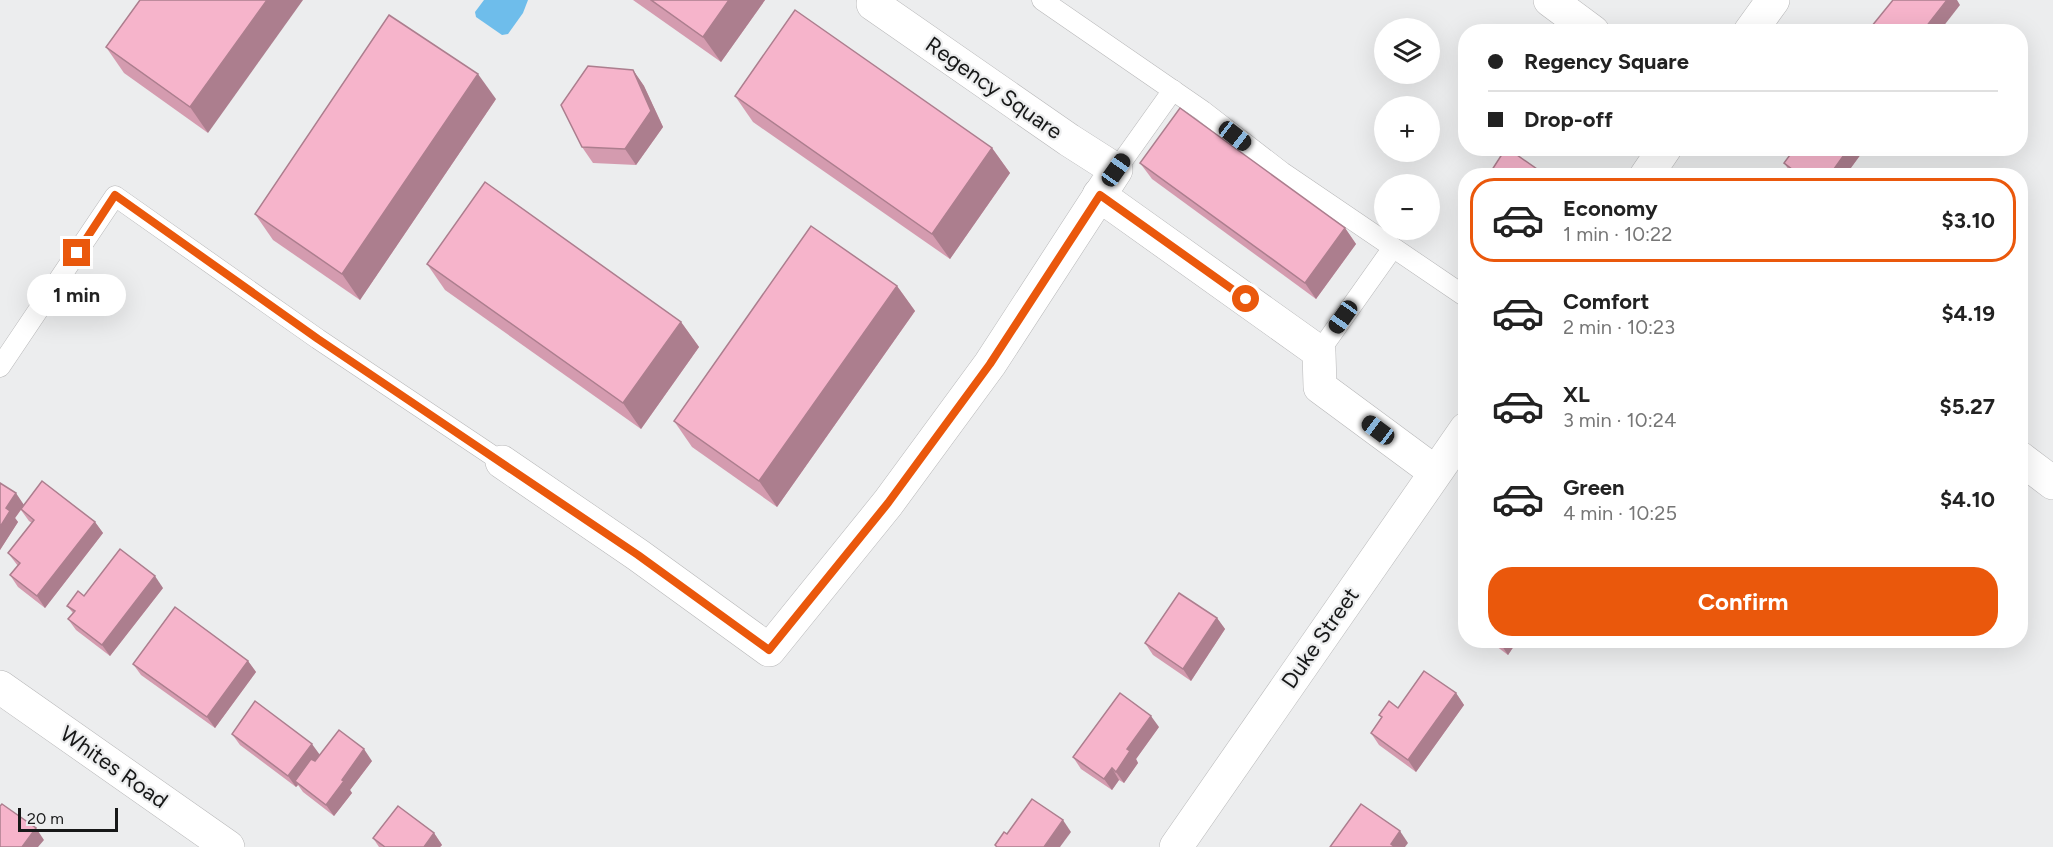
<!DOCTYPE html>
<meta charset="utf-8">
<style>
:root{--surface:#fff;--page:#f6f6f6;--text:#222;--muted:#767676;--line:#e0e0e0;--accent:#ea580c}
body{margin:0;font-family:Figtree,sans-serif;background:var(--page);color:var(--text);height:100vh;display:flex;flex-direction:column;font-size:22px;white-space:nowrap}
*{box-sizing:border-box;margin:0}
p{font-size:20px;color:var(--muted)}
.icon{flex:none;width:33px;height:33px;fill:none;stroke:currentColor;stroke-width:2;stroke-linecap:round;stroke-linejoin:round}
.map{position:relative;flex:1;overflow:hidden}
.side{position:absolute;left:1458px;top:168px;width:570px;height:480px;display:flex;flex-direction:column;background:var(--surface);border-radius:24px;box-shadow:0 6px 24px #0002}
.side>*{flex:none}
.guide{position:absolute;left:1458px;top:24px;width:570px;height:132px;border-radius:24px;box-shadow:0 6px 24px #0002;display:grid;align-content:center;height:132px;padding:0 30px;background:var(--surface)}
.fabs{position:absolute;left:1374px;top:18px;display:grid;gap:12px}
.fabs a{display:grid;place-items:center;width:66px;height:66px;border-radius:50%;background:var(--surface);box-shadow:0 6px 24px #0002;font-size:30px}
.scale{position:absolute;left:18px;bottom:15px;width:100px;box-sizing:border-box;padding-left:6px;border:3px solid #171818;border-top:0;font-size:16px;line-height:21px;white-space:nowrap;color:#171818;-webkit-text-stroke:4px #ecedee;paint-order:stroke}
.end{position:absolute;width:27px;height:27px;margin:-14px;border:8px solid #ea580c;background:#fff;box-shadow:0 0 0 3px #fff}
.from{border-radius:50%}
.bubble{position:absolute;height:42px;border-radius:21px;background:var(--surface);box-shadow:0 6px 24px #0002;font-size:20px;font-weight:700;line-height:42px;text-align:center}
.car{position:absolute;width:18px;height:36px;margin:-18px -9px;border-radius:8px;box-shadow:0 0 4px 2px #0007;background:linear-gradient(#222 24%,#8ab4d8 0 40%,#222 0 76%,#8ab4d8 0 86%,#222 0)}
.guide b{display:flex;align-items:center;gap:21px;height:57px;font-size:22px}
.guide b+b{border-top:2px solid var(--line)}
.guide i{width:15px;height:15px;background:var(--text)}
ul{padding:10px 0 0;list-style:none}
li{display:flex;align-items:center;gap:18px;height:84px;margin:0 12px 9px;padding:0 18px;border:3px solid transparent;border-radius:24px}
li div{flex:1}
li b{display:block;font-size:22px}
li em{font-style:normal;font-weight:700}
li.on{border-color:var(--accent)}
li>.icon{width:54px;height:54px;stroke-width:1.5}
.primary-button{display:flex;gap:12px;margin-top:auto;padding:12px 30px}
.primary-button a{flex:1;height:69px;border-radius:24px;background:var(--accent);color:#fff;font-size:24px;font-weight:700;line-height:69px;text-align:center}
.map>svg:first-child{display:block}
</style>
<div class="map">
<svg width="2053" height="847" viewBox="0 0 2053 847">
<rect width="100%" height="100%" fill="#ecedee"/>
<path fill="#6ebdeb" d="M484 0H528L523 13 508 34 502 35 476 17 475 12Z"/>
<g fill="none" stroke-linecap="round" stroke-linejoin="round">
<g stroke="#b7b7b8" stroke-width="21">
<g id="lane">
<path d="M1042 0 1203 111 1282 172 1466 297"/>
<path d="M1116 170 1173 90"/>
<path d="M1319 352 1392 249"/>
<path d="M0 367 115 196 318 339 502 462"/>
</g>
</g>
<g stroke="#b7b7b8" stroke-width="34">
<g id="street">
<path d="M1550 0 1593 32"/>
<path d="M1750 32 1773 0"/>
<path d="M1646 176 1665 148"/>
<path d="M1099 195 1319 352 1320 387 1435 472"/>
<path d="M2020 458 2053 483"/>
<path d="M502 462 638 555 769 650 888 503 990 364 1116 170 1069 140 873 4"/>
<path d="M1176 847 1466 429"/>
</g>
</g>
<g stroke="#b7b7b8" stroke-width="34">
<path id="secondary" d="M0 687 228 847"/>
</g>
<use href="#lane" stroke="#fff" stroke-width="20"/>
<use href="#street" stroke="#fff" stroke-width="33"/>
<use href="#secondary" stroke="#fff" stroke-width="33"/>
</g>
<g fill="#d49baf">
<path d="M140 0 208 133 124 73 106 47Z"/>
<path d="M633 0H765L721 62Z"/>
<path d="M633 70 644 86 663 127 636 165 593 163 582 147Z"/>
<path d="M735 96 992 148 1010 173 950 259 753 122Z"/>
<path d="M496 99 360 300 273 240 255 214Z"/>
<path d="M1793 148H1857L1861 154 1845 176H1793L1784 163 1794 150Z"/>
<path d="M1140 163 1345 228 1356 244 1316 299 1152 179Z"/>
<path d="M427 264 681 322 699 347 641 429 445 290Z"/>
<path d="M897 286 915 311 777 507 692 447 674 421Z"/>
<path d="M0 483 24 505 95 522 103 533 45 608 18 587 10 575 18 566 8 553 32 523 29 521 21 510 15 518 18 522 0 550Z"/>
<path d="M163 588 110 656 76 630 68 619 73 613 67 606 84 596Z"/>
<path d="M1466 605V624L1459 615Z"/>
<path d="M1217 618 1225 629 1191 681 1153 655 1145 643Z"/>
<path d="M1488 640H1518L1508 655Z"/>
<path d="M248 661 256 672 215 728 141 675 133 664Z"/>
<path d="M1456 693 1464 705 1416 772 1379 745 1371 733 1382 718 1379 715 1398 708Z"/>
<path d="M1159 727 1136 759 1138 763 1124 783 1119 780 1112 790 1081 769 1073 757Z"/>
<path d="M232 734 320 755 372 761 350 790 352 793 334 816 303 792 298 785 296 787 240 745Z"/>
<path d="M434 833 442 845 440 847H379L373 838Z"/>
</g>
<g fill="#ac7e8e">
<path d="M267 0H303L208 133 190 107Z"/>
<path d="M729 0H765L721 62 703 37Z"/>
<path d="M1947 0H1957L1960 5 1939 32H1922Z"/>
<path d="M633 70 644 86 663 127 636 165 625 149Z"/>
<path d="M478 74 496 99 360 300 342 274Z"/>
<path d="M992 148 1010 173 950 259 932 234Z"/>
<path d="M1849 148H1857L1861 154 1845 176H1829Z"/>
<path d="M1345 228 1356 244 1316 299 1305 283Z"/>
<path d="M897 286 915 311 777 507 759 481Z"/>
<path d="M681 322 699 347 641 429 623 403Z"/>
<path d="M16 493 24 505 15 518 18 522 0 550V527L6 508Z"/>
<path d="M95 522 103 533 45 608 37 596Z"/>
<path d="M155 576 163 588 110 656 102 645Z"/>
<path d="M1217 618 1225 629 1191 681 1183 669Z"/>
<path d="M1502 640H1518L1508 655 1500 643Z"/>
<path d="M248 661 256 672 215 728 207 717Z"/>
<path d="M1456 693 1464 705 1416 772 1408 760Z"/>
<path d="M1151 716 1159 727 1136 759 1138 763 1124 783 1116 772 1127 749Z"/>
<path d="M312 744 320 755 299 784 295 781 298 785 296 787 288 776Z"/>
<path d="M364 749 372 761 350 790 352 793 334 816 326 805 342 780Z"/>
<path d="M1112 768 1119 780 1112 790 1104 779Z"/>
<path d="M1063 820 1071 832 1060 847H1044Z"/>
<path d="M36 828 44 840 38 847H22Z"/>
<path d="M1400 831 1408 843 1405 847H1393L1391 844Z"/>
<path d="M434 833 442 845 440 847H424Z"/>
</g>
<g fill="#f6b4cb" stroke="#ac7e8e" stroke-width="1.5">
<path d="M140 0H267L190 107 106 47Z"/>
<path d="M651 0H729L703 37Z"/>
<path d="M1893 0H1947L1922 32H1867Z"/>
<path d="M795 10 992 148 932 234 735 96Z"/>
<path d="M389 15 478 74 342 274 255 214Z"/>
<path d="M588 66 633 70 651 111 625 149 582 147 561 105Z"/>
<path d="M1180 108 1345 228 1305 283 1140 163Z"/>
<path d="M1506 148H1507L1547 176H1488Z"/>
<path d="M1795 148H1849L1829 176H1801L1784 163Z"/>
<path d="M485 182 681 322 623 403 427 264Z"/>
<path d="M811 226 897 286 759 481 674 421Z"/>
<path d="M42 481 95 522 37 596 10 575 20 563 8 553 34 520 21 509Z"/>
<path d="M0 483 16 493 6 508 10 511 0 527Z"/>
<path d="M120 549 155 576 102 645 68 619 75 611 67 606 78 591 84 596Z"/>
<path d="M1179 593 1217 618 1183 669 1145 643Z"/>
<path d="M1466 605V619L1459 615Z"/>
<path d="M175 607 248 661 207 717 133 664Z"/>
<path d="M1424 671 1456 693 1408 760 1371 733 1382 717 1379 715 1389 701 1398 708Z"/>
<path d="M1120 693 1151 716 1127 749 1130 751 1116 772 1112 768 1104 779 1073 757Z"/>
<path d="M255 701 312 744 288 776 232 734Z"/>
<path d="M339 730 364 749 342 780 344 781 326 805 295 781 311 759 315 761Z"/>
<path d="M1032 799 1063 820 1044 847H997L995 845 1004 832 1007 834Z"/>
<path d="M2 804 36 828 22 847H0V806Z"/>
<path d="M1361 804 1400 831 1391 844 1395 847H1330Z"/>
<path d="M398 806 434 833 424 847H385L373 838Z"/>
</g>
<g fill="none" stroke-linecap="round" stroke-linejoin="round">
<path stroke="#ea580c" stroke-width="8" d="M77 253 115 195 318 339 638 555 769 650 888 503 990 364 1100 195 1246 299"/>
</g>
<g text-anchor="middle" dominant-baseline="central" stroke-width="4.5" stroke-linejoin="round" paint-order="stroke">
<g font-size="22" fill="#171818" stroke="#ecedee">
<text transform="translate(994 88) rotate(35)">Regency Square</text>
<text transform="translate(1320 638) rotate(-55)">Duke Street</text>
<text transform="translate(114 767) rotate(35)">Whites Road</text>
</g>
</g>
</svg>
<div class="fabs">
<a><svg class="icon" aria-label="layers" viewBox="0 0 24 24"><path d="M12 4l9 5-9 5-9-5zM3 14l9 5 9-5"/></svg></a>
<a>+</a>
<a>−</a>
</div>
<div class="scale">20 m</div>
<i class="end from" style="left:1246px;top:299px"></i>
<i class="end" style="left:77px;top:253px"></i>
<div class="bubble" style="left:27px;top:274px;width:99px">1 min</div>
<i class="car" style="left:1235px;top:136px;rotate:128deg"></i>
<i class="car" style="left:1116px;top:170px;rotate:35deg"></i>
<i class="car" style="left:1343px;top:317px;rotate:215deg"></i>
<i class="car" style="left:1378px;top:430px;rotate:307deg"></i>
<div class="guide">
<b><i class="from"></i>Regency Square</b>
<b><i></i>Drop-off</b>
</div>
<section class="side">
<ul>
<li class="on"><svg class="icon" aria-label="car" viewBox="0 0 24 24"><path d="M5 17H2v-5l4-1 3-4h7l3 4 3 1v5h-3M9 17h6M6 11h13"/><circle cx="7" cy="17" r="2"/><circle cx="17" cy="17" r="2"/></svg><div><b>Economy</b><p>1 min · 10:22</p></div><em>$3.10</em></li>
<li><svg class="icon" aria-label="car" viewBox="0 0 24 24"><path d="M5 17H2v-5l4-1 3-4h7l3 4 3 1v5h-3M9 17h6M6 11h13"/><circle cx="7" cy="17" r="2"/><circle cx="17" cy="17" r="2"/></svg><div><b>Comfort</b><p>2 min · 10:23</p></div><em>$4.19</em></li>
<li><svg class="icon" aria-label="car" viewBox="0 0 24 24"><path d="M5 17H2v-5l4-1 3-4h7l3 4 3 1v5h-3M9 17h6M6 11h13"/><circle cx="7" cy="17" r="2"/><circle cx="17" cy="17" r="2"/></svg><div><b>XL</b><p>3 min · 10:24</p></div><em>$5.27</em></li>
<li><svg class="icon" aria-label="car" viewBox="0 0 24 24"><path d="M5 17H2v-5l4-1 3-4h7l3 4 3 1v5h-3M9 17h6M6 11h13"/><circle cx="7" cy="17" r="2"/><circle cx="17" cy="17" r="2"/></svg><div><b>Green</b><p>4 min · 10:25</p></div><em>$4.10</em></li>
</ul>
<div class="primary-button"><a>Confirm</a></div>
</section>
</div>
